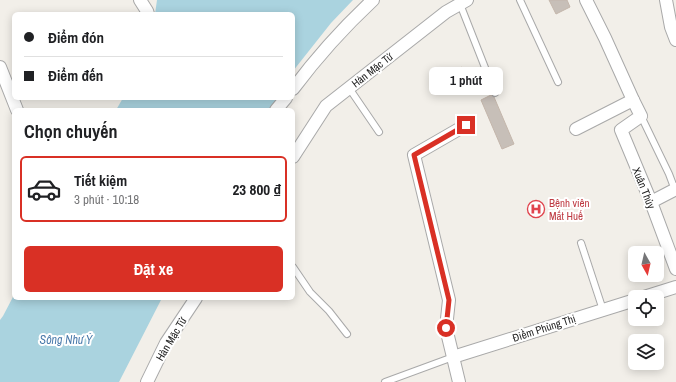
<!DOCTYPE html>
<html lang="vi">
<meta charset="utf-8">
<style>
:root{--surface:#fff;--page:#f2f2f2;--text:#202124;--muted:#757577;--line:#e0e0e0;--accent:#d93025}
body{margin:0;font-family:"Archivo Narrow",sans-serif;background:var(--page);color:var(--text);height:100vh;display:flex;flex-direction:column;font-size:15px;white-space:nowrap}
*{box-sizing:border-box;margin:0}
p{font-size:13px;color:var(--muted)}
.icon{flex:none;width:22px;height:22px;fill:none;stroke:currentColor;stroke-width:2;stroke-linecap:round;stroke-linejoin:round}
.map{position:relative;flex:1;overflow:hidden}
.drawer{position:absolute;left:12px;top:108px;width:283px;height:192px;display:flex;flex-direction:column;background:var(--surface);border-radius:6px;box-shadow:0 2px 10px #0003}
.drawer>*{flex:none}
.top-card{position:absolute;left:12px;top:12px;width:283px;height:88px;border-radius:6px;box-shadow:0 2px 10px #0003;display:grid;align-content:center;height:88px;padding:0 12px;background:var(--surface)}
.needle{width:26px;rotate:172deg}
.tools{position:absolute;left:628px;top:246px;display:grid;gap:8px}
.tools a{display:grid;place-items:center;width:36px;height:36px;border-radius:6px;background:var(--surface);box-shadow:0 2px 10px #0003;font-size:20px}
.end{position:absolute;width:18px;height:18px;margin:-9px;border:5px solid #d93025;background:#fff;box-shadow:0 0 0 2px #fff}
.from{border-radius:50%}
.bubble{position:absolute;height:28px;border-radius:6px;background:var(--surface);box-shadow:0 2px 10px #0003;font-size:13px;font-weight:700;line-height:28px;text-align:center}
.top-card b{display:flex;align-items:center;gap:14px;height:38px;font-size:15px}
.top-card b+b{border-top:1px solid var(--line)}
.top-card i{width:10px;height:10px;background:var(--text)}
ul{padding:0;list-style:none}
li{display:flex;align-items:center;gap:12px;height:66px;margin:0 8px 6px;padding:0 4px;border:2px solid transparent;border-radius:6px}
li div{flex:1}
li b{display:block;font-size:15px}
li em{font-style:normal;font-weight:700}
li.active{border-color:var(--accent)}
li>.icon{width:36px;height:36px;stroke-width:1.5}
h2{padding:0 12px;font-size:18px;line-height:48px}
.cta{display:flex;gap:8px;margin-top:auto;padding:8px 12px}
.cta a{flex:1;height:46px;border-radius:6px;background:var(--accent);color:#fff;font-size:16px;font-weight:700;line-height:46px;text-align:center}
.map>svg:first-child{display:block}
</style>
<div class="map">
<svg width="676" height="382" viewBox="0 0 676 382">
<rect width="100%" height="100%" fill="#f2efe9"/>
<g fill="#aad3df">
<path d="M157 0H353L331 23 293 71V14H155Z"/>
<path d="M123 98H277L270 110H116Z"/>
<path d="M14 295V298H162L119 382H0V320L3 316Z"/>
</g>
<g fill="#c7bfb8" stroke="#c4b6ab">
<path d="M549 0H567L570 7 556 14Z"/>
<path d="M462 67 473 86 458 94 452 85 454 84 452 82 454 81 450 75Z"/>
<path d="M491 95 494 97 514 144 502 149 481 100Z"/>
</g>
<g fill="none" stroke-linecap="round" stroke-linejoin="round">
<g stroke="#a9a9a9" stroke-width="8">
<g id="service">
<path d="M520 0 558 82"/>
<path d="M460 4 495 93"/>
<path d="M349 88 379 132"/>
<path d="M641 116 669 174 675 190"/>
<path d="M581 243 603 310"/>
<path d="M293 267 310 292 329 311 347 334"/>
<path d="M385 382 453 357"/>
</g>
</g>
<g stroke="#a9a9a9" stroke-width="14">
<g id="minor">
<path d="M140 0 147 11 148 14"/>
<path d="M586 0 605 38 633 100 641 116 621 130 651 202 676 269"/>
<path d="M666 0 671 27 676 40"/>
<path d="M0 67 17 110"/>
<path d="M293 89C317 57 344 27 373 0"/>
<path d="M276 110 286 98"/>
<path d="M576 129 633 100"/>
<path d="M293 157 326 106 446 12 467 0"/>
<path d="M651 202 676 189"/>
<path d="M644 297 676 287"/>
<path d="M453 357 635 300"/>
<path d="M147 382 166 343 196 298"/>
<path d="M459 382 446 328 449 300 414 155 466 125"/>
</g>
</g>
<use href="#service" stroke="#fff" stroke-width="6"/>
<use href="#minor" stroke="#fff" stroke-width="12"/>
</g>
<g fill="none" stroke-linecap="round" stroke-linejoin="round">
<path stroke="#d93025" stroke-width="5" d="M446 328 449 300 414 155 466 125"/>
</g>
<defs>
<g id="hospital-ring" transform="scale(0.9)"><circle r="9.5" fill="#fff" stroke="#e0444e" stroke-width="1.5"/><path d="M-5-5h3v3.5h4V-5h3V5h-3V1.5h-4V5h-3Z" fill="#e0444e"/></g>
</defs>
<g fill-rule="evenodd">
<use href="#hospital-ring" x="536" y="209"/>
</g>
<g text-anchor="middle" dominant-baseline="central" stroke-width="4" stroke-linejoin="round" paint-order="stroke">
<g font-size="11" fill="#222" stroke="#fff">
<text transform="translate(372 70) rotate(-38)">Hàn Mặc Tử</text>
<text transform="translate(644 188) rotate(68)">Xuân Thủy</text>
<text transform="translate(544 328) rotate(-18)">Điềm Phùng Thị</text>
<text transform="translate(171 339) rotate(-59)">Hàn Mặc Tử</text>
</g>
<g font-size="11" fill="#be3a42" stroke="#fff" text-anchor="start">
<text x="549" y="203">Bệnh viện<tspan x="549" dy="13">Mắt Huế</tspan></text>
</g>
<g font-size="12" font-style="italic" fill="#4a7aab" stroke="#fff">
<text x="66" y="340">Sông Như Ý</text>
</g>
</g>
</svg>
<div class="tools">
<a><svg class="needle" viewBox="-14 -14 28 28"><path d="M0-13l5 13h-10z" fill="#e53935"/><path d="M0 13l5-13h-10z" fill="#757577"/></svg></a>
<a><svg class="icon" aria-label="locate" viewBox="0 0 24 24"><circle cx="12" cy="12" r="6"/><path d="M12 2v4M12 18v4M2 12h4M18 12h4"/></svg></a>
<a><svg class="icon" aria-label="layers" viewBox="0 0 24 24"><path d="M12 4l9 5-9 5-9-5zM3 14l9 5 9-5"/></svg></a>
</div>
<i class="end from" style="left:446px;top:328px"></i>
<i class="end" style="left:466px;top:125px"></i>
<div class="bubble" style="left:429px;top:67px;width:74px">1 phút</div>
<div class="top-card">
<b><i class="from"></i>Điểm đón</b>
<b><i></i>Điểm đến</b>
</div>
<section class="drawer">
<h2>Chọn chuyến</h2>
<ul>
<li class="active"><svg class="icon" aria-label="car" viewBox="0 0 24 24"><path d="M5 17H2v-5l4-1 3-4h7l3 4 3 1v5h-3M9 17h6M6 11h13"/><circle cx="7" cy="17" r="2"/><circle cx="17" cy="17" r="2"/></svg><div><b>Tiết kiệm</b><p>3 phút · 10:18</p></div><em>23 800 ₫</em></li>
</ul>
<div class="cta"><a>Đặt xe</a></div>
</section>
</div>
